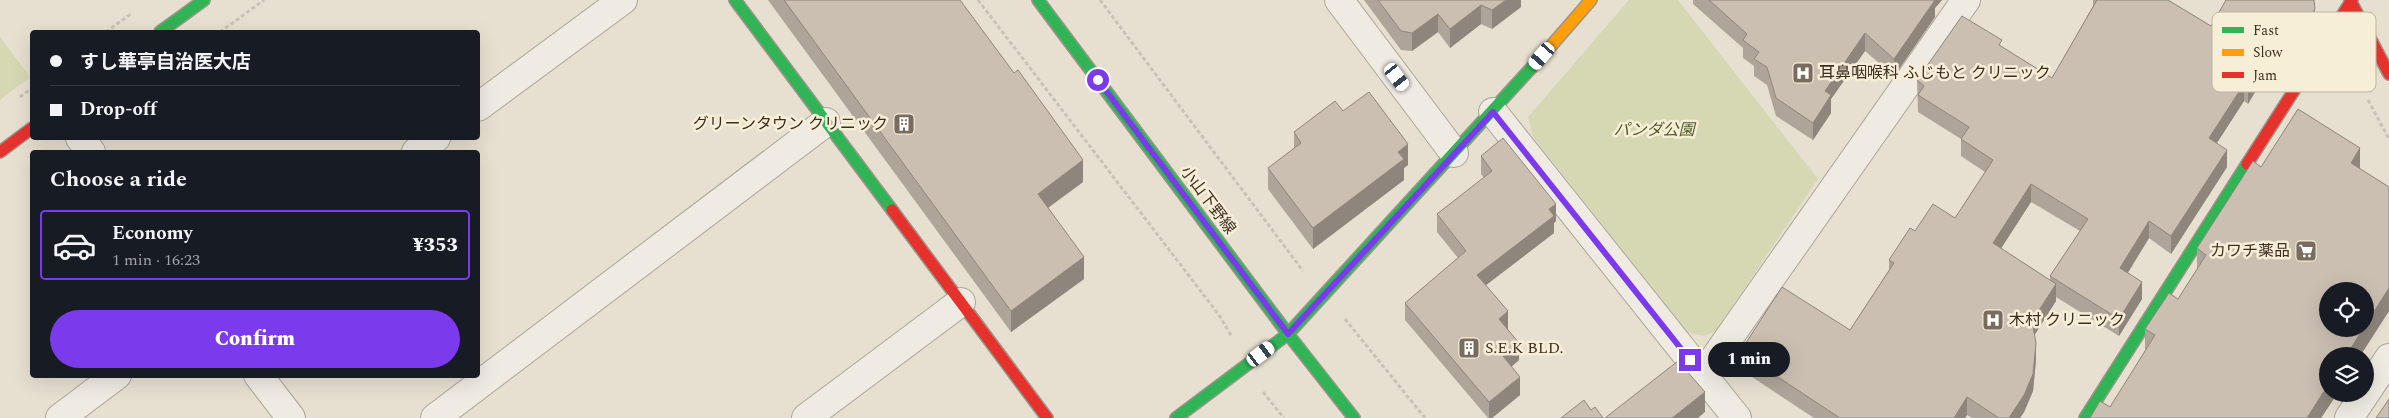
<!DOCTYPE html>
<meta charset="utf-8">
<style>
:root{--surface:#171b24;--page:#20242c;--text:#f1f3f6;--muted:#9ea1a6;--line:#363941;--accent:#7c3aed}
body{margin:0;font-family:Spectral,"Noto Sans JP",serif;background:var(--page);color:var(--text);height:100vh;display:flex;flex-direction:column;font-size:19px;white-space:nowrap}
*{box-sizing:border-box;margin:0}
p{font-size:16px;color:var(--muted)}
.icon{flex:none;width:28px;height:28px;fill:none;stroke:currentColor;stroke-width:2;stroke-linecap:round;stroke-linejoin:round}
.map{position:relative;flex:1;overflow:hidden}
.details{position:absolute;left:30px;top:150px;width:450px;height:228px;display:flex;flex-direction:column;background:var(--surface);border-radius:5px;box-shadow:0 5px 20px #0002}
.details>*{flex:none}
.hud{position:absolute;left:30px;top:30px;width:450px;height:110px;border-radius:5px;box-shadow:0 5px 20px #0002;display:grid;align-content:center;height:110px;padding:0 20px;background:var(--surface)}
.controls{position:absolute;left:2319px;top:282px;display:grid;gap:10px}
.controls a{display:grid;place-items:center;width:55px;height:55px;border-radius:50%;background:var(--surface);box-shadow:0 5px 20px #0002;font-size:25px}
.end{position:absolute;width:22px;height:22px;margin:-11px;border:6px solid #7c3aed;background:#fff;box-shadow:0 0 0 2px #fff}
.from{border-radius:50%}
.bubble{position:absolute;height:35px;border-radius:18px;background:var(--surface);box-shadow:0 5px 20px #0002;font-size:16px;font-weight:800;line-height:35px;text-align:center}
.car{position:absolute;width:15px;height:30px;margin:-15px -8px;border-radius:6px;box-shadow:0 0 4px 1px #0007;background:linear-gradient(#fff 24%,#345 0 40%,#fff 0 76%,#345 0 86%,#fff 0)}
.hud b{display:flex;align-items:center;gap:18px;height:48px;font-size:19px}
.hud b+b{border-top:1px solid var(--line)}
.hud i{width:12px;height:12px;background:var(--text)}
ul{padding:0;list-style:none}
li{display:flex;align-items:center;gap:15px;height:70px;margin:0 10px 8px;padding:0 10px;border:2px solid transparent;border-radius:5px}
li div{flex:1}
li b{display:block;font-size:19px}
li em{font-style:normal;font-weight:800}
li.current{border-color:var(--accent)}
li>.icon{width:45px;height:45px;stroke-width:1.5}
h2{padding:0 20px;font-size:22px;line-height:60px}
.action{display:flex;gap:10px;margin-top:auto;padding:10px 20px}
.action a{flex:1;height:58px;border-radius:30px;background:var(--accent);color:#fff;font-size:20px;font-weight:800;line-height:58px;text-align:center}
.map>svg:first-child{display:block}
</style>
<div class="map">
<svg width="2389" height="418" viewBox="0 0 2389 418">
<rect width="100%" height="100%" fill="#e7e0d1"/>
<g fill="#d6d7b3">
<path d="M1629 0H1678L1818 179 1716 331 1704 336 1688 333 1533 137 1528 117Z"/>
<path d="M0 37 30 77 0 100Z"/>
</g>
<g fill="none" stroke-linecap="round" stroke-linejoin="round">
<g stroke="#ada599" stroke-width="30">
<g id="street">
<path d="M1339 0 1454 153"/>
<path d="M478 107 623 0"/>
<path d="M1493 112 1737 418"/>
<path d="M80 138 91 152"/>
<path d="M416 152 436 138"/>
<path d="M258 375 291 418"/>
<path d="M1702 376 1966 0"/>
<path d="M60 418 117 375"/>
<path d="M435 418 826 122"/>
<path d="M806 418 961 302"/>
<path d="M2349 418 2389 358"/>
</g>
</g>
<g stroke="#9c958a" stroke-width="14">
<g id="fast">
<path d="M735 0 892 210"/>
<path d="M1038 0 1288 334 1354 418"/>
<path d="M160 32 204 0"/>
<path d="M1176 418 1288 334 1544 54"/>
<path d="M2085 418 2247 164"/>
</g>
</g>
<g stroke="#9c958a" stroke-width="14">
<path id="slow" d="M1544 54 1591 0"/>
</g>
<g stroke="#9c958a" stroke-width="14">
<g id="jam">
<path d="M2350 0 2389 74"/>
<path d="M0 152 32 128"/>
<path d="M2247 164 2352 0"/>
<path d="M892 210 1047 418"/>
</g>
</g>
<g stroke="#c8c2b9" stroke-width="3" stroke-dasharray="4 2.5" stroke-linecap="butt">
<path d="M978 0 1219 315 1232 337"/>
<path d="M1100 0 1303 271"/>
<path d="M106 32 132 13"/>
<path d="M220 32 264 0"/>
<path d="M20 97 32 88"/>
<path d="M2368 100 2389 139"/>
<path d="M1345 319 1425 418"/>
<path d="M1263 392 1284 418"/>
</g>
<use href="#street" stroke="#efebe3" stroke-width="28"/>
<use href="#fast" stroke="#30b455" stroke-width="11"/>
<use href="#slow" stroke="#ff9f0a" stroke-width="11"/>
<use href="#jam" stroke="#e5322d" stroke-width="11"/>
</g>
<g fill="#afa499" fill-rule="evenodd">
<path d="M768 0H960L1083 182 1048 208 1084 279 1011 332Z"/>
<path d="M1364 0H1521V7L1492 29 1481 24 1450 48 1438 32 1412 51 1401 50Z"/>
<path d="M1693 0H1942L1935 8V17L1894 76 1865 51 1831 99V113L1813 140 1776 116 1767 85 1754 76V66L1743 58V48L1693 4Z"/>
<path d="M2093 0H2168L2211 26 2226 0 2315 26 2302 46 2288 36 2248 104 2244 101 2217 143 2227 167 2171 254 2149 238 2128 273 2142 299 2119 336 2056 297V301L2035 334 2036 360 2033 391 2024 412 2020 418H1972L1967 415 1965 418H1814L1740 369V352L1850 330 1889 270V260L1915 231 1955 218 1985 172 1961 156V139L1918 112 1917 80 2002 47 2052 78 2093 6ZM2031 202 2080 231 2050 276V280L2001 248Z"/>
<path d="M1343 111 1408 165 1404 168V180L1313 249 1268 189V168L1294 149V132Z"/>
<path d="M1481 156 1556 221 1554 223V233L1486 285 1508 329 1519 360 1511 367 1520 395 1492 418H1488L1405 320V303L1458 258 1437 232V214L1484 178 1481 174Z"/>
<path d="M2261 167 2360 169 2389 187V311L2360 356 2328 394H2337L2321 418H2090L2110 407 2145 351V329L2178 299 2197 269V248Z"/>
</g>
<g fill="#8e867d">
<path d="M1506 0H1521V7L1492 29V10Z"/>
<path d="M1930 0H1942L1935 8V17L1894 76V59Z"/>
<path d="M1481 5V24L1450 48V29Z"/>
<path d="M2315 9V26L2302 46V28Z"/>
<path d="M1438 14V32L1412 51V33Z"/>
<path d="M2288 19V36L2248 104V86Z"/>
<path d="M1865 33V51L1831 99V113L1813 140V123L1825 91Z"/>
<path d="M2244 84V101L2209 155V138Z"/>
<path d="M1408 144V165L1404 168V180L1313 249V228L1398 152Z"/>
<path d="M2360 148V171L2351 163Z"/>
<path d="M2227 150V167L2171 254V236Z"/>
<path d="M1083 160V182L1038 215V194Z"/>
<path d="M2031 184V202L1993 261V243Z"/>
<path d="M1556 204V221L1554 223V233L1477 292V275L1549 209Z"/>
<path d="M2149 221V238L2120 285V268Z"/>
<path d="M1084 257V279L1011 332V311Z"/>
<path d="M2142 282V299L2119 336V319Z"/>
<path d="M2056 284V301L2032 339V321Z"/>
<path d="M2389 288V311L2360 356H2346L2363 329H2365V326Z"/>
<path d="M1508 311V329L1499 336V319Z"/>
<path d="M1519 343V360L1503 374V356Z"/>
<path d="M2036 343V360L2033 391 2024 412 2020 418H2009Z"/>
<path d="M1520 377V395L1492 418H1489V402Z"/>
<path d="M2328 385V394H2337L2321 418H2307Z"/>
<path d="M1705 392V412L1698 418H1672Z"/>
<path d="M1967 397V415L1965 418H1954Z"/>
</g>
<g fill="#cbbfb2" stroke="#8e867d">
<path d="M784 0H960L1014 73 1018 70 1083 160 1038 194 1084 257 1011 311Z"/>
<path d="M1378 0H1506L1492 10 1481 5 1450 29 1438 14 1412 33 1401 31Z"/>
<path d="M1709 0H1935L1894 59 1865 33 1825 91 1831 95 1813 123 1776 98 1767 67 1754 59 1759 52 1743 40 1747 34Z"/>
<path d="M2097 0H2168L2211 26 2226 0H2314L2315 9 2302 28 2288 19 2248 86 2244 84 2209 138 2227 150 2171 236 2149 221 2120 268 2142 282 2119 319 2050 276 2088 219 2031 184 1993 243 2056 284 2032 321 2036 343 2033 374 2024 395 2009 418H1999L1967 397 1954 418H1840L1740 352 1782 287 1850 330 1894 263 1889 260 1910 228 1915 231 1933 204 1955 218 1993 160 1961 139 1969 127 1918 95 1924 86 1917 80 1962 16 2002 40 1999 45 2052 78Z"/>
<path d="M1369 92 1408 144 1398 152 1404 159 1313 228 1268 168 1301 143 1294 132 1335 101 1343 111Z"/>
<path d="M2298 109 2360 148 2351 163 2389 187V288L2365 326V291H2328V329H2363L2346 356H2328V385L2307 418H2090L2100 401 2110 407 2155 335 2145 329 2169 293 2178 299 2206 255 2197 248 2253 161 2261 167Z"/>
<path d="M1503 138 1556 204 1549 209 1554 216 1477 275 1508 311 1499 319 1519 343 1503 356 1520 377 1489 402 1405 303 1466 251 1437 214 1492 171 1481 156Z"/>
<path d="M1678 361 1705 392 1672 418H1605Z"/>
<path d="M2389 399V418H2376Z"/>
<path d="M1584 400 1591 410 1595 407 1603 418H1561Z"/>
</g>
<g fill="none" stroke-linecap="round" stroke-linejoin="round">
<path stroke="#7c3aed" stroke-width="6" d="M1098 80 1288 334 1493 112 1690 360"/>
</g>
<defs>
<g id="hospital-square" transform="scale(1.125)"><rect x="-9" y="-9" width="18" height="18" rx="4" fill="#786c5e" stroke="#f7eed8"/><path d="M-5-5h3v3.5h4V-5h3V5h-3V1.5h-4V5h-3Z" fill="#fff"/></g>
<g id="building-square" transform="scale(1.125)"><rect x="-9" y="-9" width="18" height="18" rx="4" fill="#786c5e" stroke="#f7eed8"/><path d="M-4-6H4V6H1V3H-1V6H-4ZM-2.5-4.3h1.7v1.8h-1.7ZM.8-4.3h1.7v1.8H.8ZM-2.5-1h1.7V.8h-1.7ZM.8-1h1.7V.8H.8Z" fill="#fff"/></g>
<g id="supermarket-square" transform="scale(1.125)"><rect x="-9" y="-9" width="18" height="18" rx="4" fill="#786c5e" stroke="#f7eed8"/><path d="M-6-5.5h2.5l.6 2H6L4.5 2H-2.5L-4.4-4H-6ZM-1.5 3.2a1.3 1.3 0 1 0 .1 0ZM3 3.2a1.3 1.3 0 1 0 .1 0Z" fill="#fff"/></g>
</defs>
<g fill-rule="evenodd">
<use href="#hospital-square" x="1803" y="73"/>
<use href="#building-square" x="904" y="124"/>
<use href="#supermarket-square" x="2306" y="251"/>
<use href="#hospital-square" x="1993" y="320"/>
<use href="#building-square" x="1469" y="348"/>
</g>
<g text-anchor="middle" dominant-baseline="central" stroke-width="5" stroke-linejoin="round" paint-order="stroke">
<g font-size="16" fill="#3d2e20" stroke="#f7eed8" text-anchor="start">
<text x="1819" y="73">耳鼻咽喉科 ふじもと クリニック</text>
<text x="888" y="124" text-anchor="end">グリーンタウン クリニック</text>
<text x="2290" y="251" text-anchor="end">カワチ薬品</text>
<text x="2009" y="320">木村 クリニック</text>
<text x="1485" y="348">S.E.K BLD.</text>
</g>
<g font-size="16" font-style="italic" fill="#4d5a26" stroke="#f7eed8">
<text x="1654" y="130">パンダ公園</text>
</g>
<g font-size="16" fill="#3d2e20" stroke="#f7eed8">
<text transform="translate(1208 200) rotate(53)">小山下野線</text>
</g>
</g>
<rect x="2212" y="12" width="164" height="80" rx="8" fill="#f7eed8" stroke="#bfb4a1" stroke-width="1"/>
<rect x="2222" y="27" width="22" height="6" fill="#30b455"/>
<rect x="2222" y="49" width="22" height="7" fill="#ff9f0a"/>
<rect x="2222" y="72" width="22" height="6" fill="#e5322d"/>
<g font-size="14" fill="#3d2e20">
<text x="2253" y="35">Fast</text>
<text x="2253" y="57">Slow</text>
<text x="2253" y="80">Jam</text>
</g>
</svg>
<div class="controls">
<a><svg class="icon" aria-label="locate" viewBox="0 0 24 24"><circle cx="12" cy="12" r="6"/><path d="M12 2v4M12 18v4M2 12h4M18 12h4"/></svg></a>
<a><svg class="icon" aria-label="layers" viewBox="0 0 24 24"><path d="M12 4l9 5-9 5-9-5zM3 14l9 5 9-5"/></svg></a>
</div>
<i class="end from" style="left:1098px;top:80px"></i>
<i class="end" style="left:1690px;top:360px"></i>
<div class="bubble" style="left:1708px;top:342px;width:82px">1 min</div>
<i class="car" style="left:1542px;top:56px;rotate:221deg"></i>
<i class="car" style="left:1397px;top:77px;rotate:143deg"></i>
<i class="car" style="left:1261px;top:354px;rotate:53deg"></i>
<div class="hud">
<b><i class="from"></i>すし華亭自治医大店</b>
<b><i></i>Drop-off</b>
</div>
<section class="details">
<h2>Choose a ride</h2>
<ul>
<li class="current"><svg class="icon" aria-label="car" viewBox="0 0 24 24"><path d="M5 17H2v-5l4-1 3-4h7l3 4 3 1v5h-3M9 17h6M6 11h13"/><circle cx="7" cy="17" r="2"/><circle cx="17" cy="17" r="2"/></svg><div><b>Economy</b><p>1 min · 16:23</p></div><em>¥353</em></li>
</ul>
<div class="action"><a>Confirm</a></div>
</section>
</div>
